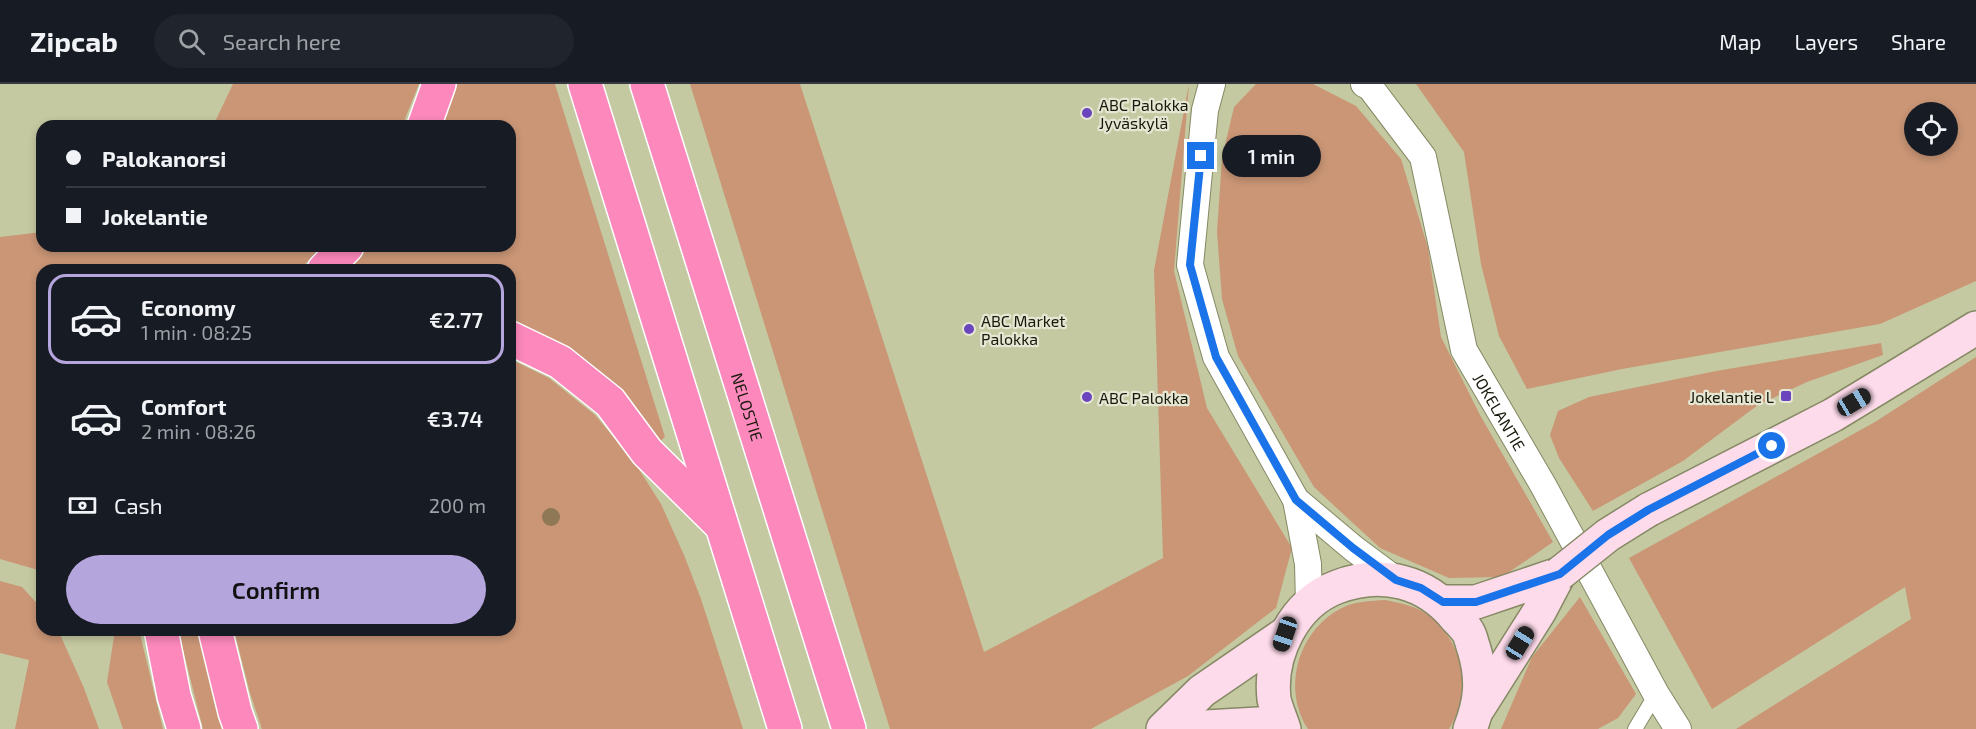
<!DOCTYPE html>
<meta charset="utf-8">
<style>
:root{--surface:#171b24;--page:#20242c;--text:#f1f3f6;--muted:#9ea1a6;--line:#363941;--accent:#b4a5dd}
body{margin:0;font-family:"Exo 2",sans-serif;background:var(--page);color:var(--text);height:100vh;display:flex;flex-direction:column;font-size:22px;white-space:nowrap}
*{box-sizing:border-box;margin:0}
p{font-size:20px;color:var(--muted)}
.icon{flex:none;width:33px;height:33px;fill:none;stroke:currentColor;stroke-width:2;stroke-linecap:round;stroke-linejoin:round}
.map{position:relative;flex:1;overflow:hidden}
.details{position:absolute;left:36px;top:180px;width:480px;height:372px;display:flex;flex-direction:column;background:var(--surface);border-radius:18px;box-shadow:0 3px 9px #0003}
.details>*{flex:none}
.top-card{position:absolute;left:36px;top:36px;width:480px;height:132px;border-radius:18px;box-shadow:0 3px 9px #0003;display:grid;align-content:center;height:132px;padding:0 30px;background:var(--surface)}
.buttons{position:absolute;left:1904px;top:18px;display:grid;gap:12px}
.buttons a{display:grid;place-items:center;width:54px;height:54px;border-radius:50%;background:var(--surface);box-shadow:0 3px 9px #0003;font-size:30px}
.end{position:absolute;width:27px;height:27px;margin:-14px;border:8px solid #1a73e8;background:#fff;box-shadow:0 0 0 3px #fff}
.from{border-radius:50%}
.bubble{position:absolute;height:42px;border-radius:21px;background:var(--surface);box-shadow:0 3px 9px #0003;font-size:20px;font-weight:600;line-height:42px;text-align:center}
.car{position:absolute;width:18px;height:36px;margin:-18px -9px;border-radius:8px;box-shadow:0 0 4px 2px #0007;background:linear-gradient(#222 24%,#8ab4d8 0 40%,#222 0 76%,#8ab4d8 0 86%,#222 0)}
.top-card b{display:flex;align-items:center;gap:21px;height:57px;font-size:22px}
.top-card b+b{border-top:2px solid var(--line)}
.top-card i{width:15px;height:15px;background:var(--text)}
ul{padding:10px 0 0;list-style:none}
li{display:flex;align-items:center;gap:18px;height:90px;margin:0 12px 9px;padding:0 18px;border:3px solid transparent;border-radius:18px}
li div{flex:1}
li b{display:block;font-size:22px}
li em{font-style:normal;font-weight:600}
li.on{border-color:var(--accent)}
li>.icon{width:54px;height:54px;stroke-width:1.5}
.pay{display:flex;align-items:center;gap:15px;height:66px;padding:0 30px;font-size:22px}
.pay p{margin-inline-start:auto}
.action{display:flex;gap:12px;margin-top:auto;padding:12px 30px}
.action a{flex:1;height:69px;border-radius:36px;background:var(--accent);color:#111;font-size:24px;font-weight:600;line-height:69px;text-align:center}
header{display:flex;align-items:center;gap:36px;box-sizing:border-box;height:84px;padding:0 30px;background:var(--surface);border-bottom:2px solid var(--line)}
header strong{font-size:28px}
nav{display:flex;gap:33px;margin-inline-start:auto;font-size:21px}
.search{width:420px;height:54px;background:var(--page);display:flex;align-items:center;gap:15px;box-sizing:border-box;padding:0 21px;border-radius:33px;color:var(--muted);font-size:22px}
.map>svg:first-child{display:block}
</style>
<header>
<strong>Zipcab</strong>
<div class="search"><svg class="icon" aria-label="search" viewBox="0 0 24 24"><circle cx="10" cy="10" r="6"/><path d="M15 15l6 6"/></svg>Search here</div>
<nav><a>Map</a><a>Layers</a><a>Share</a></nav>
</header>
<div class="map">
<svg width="1976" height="645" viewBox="0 0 1976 645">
<rect width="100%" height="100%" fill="#c4c9a1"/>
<g fill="#ca9676" fill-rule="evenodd">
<path d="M233 0H419L402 42H213Z"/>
<path d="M455 0H555L665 353 660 357 626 311 571 267 510 237V186H348L369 162H510V42H440Z"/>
<path d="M690 0H800L984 568 1163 474 1154 186 1189 0 1174 187 1207 324 1292 464 1276 524 1188 592 1091 645H890Z"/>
<path d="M1256 0H1313L1356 22 1401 75 1428 164 1441 253 1480 331 1553 458 1502 493 1449 494 1380 464 1314 403 1238 272 1222 215 1217 148 1222 74 1234 23Z"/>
<path d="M1416 0H1976V197L1880 240 1622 285 1527 305 1499 252 1481 180 1464 68ZM1914 28H1947V62H1914Z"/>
<path d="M42 148V162H323L299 186H42V491L38 486 0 475V153Z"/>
<path d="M1881 259 1883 271 1807 298 1758 321 1683 377 1593 427 1559 374 1550 351 1558 327 1589 313 1716 287Z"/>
<path d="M1976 273V645H1736L1911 535 1905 503 1712 625 1629 474 1875 338Z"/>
<path d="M510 275 549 294 595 331 633 376 661 420 684 471 701 515 743 645H262L250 609 234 546H510Z"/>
<path d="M0 497 22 503 42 525V546H58L84 604 99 645H15L29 576 0 569Z"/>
<path d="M1580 513 1636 610 1618 634 1598 645H1501L1532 573Z"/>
<path d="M1385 516C1399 519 1413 521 1425 529 1463 555 1474 606 1449 645H1308C1281 603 1299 544 1344 523 1357 517 1371 517 1385 516Z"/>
<path d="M115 546H139L163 645H123L107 598Z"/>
<path d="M178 546H198L215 618 225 645H203Z"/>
</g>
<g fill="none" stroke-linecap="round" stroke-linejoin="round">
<g stroke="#858964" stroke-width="16">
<path id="service" d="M1635 645 1656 610"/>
</g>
<g stroke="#858964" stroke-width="28">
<g id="minor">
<path d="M1212 0 1205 26 1190 181 1216 273 1296 416 1308 480 1309 520"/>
<path id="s1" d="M1364 0 1370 3 1423 73 1464 266 1543 401 1656 610 1678 645"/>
<path d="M1296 416 1353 464 1396 496"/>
</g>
</g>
<g stroke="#858964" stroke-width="36">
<g id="secondary">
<path d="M1648 426 1833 331 1976 244"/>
<path d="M1443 518H1476L1559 490"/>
<path d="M1479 623 1539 528 1559 490"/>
<path d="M1163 645 1202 607 1285 550"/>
<path d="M1171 645 1258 640 1275 645"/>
<path d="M1284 645C1281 635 1276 625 1274 615 1269 570 1294 519 1337 503 1382 486 1426 497 1456 534 1460 538 1465 543 1468 548 1471 553 1472 560 1474 565 1483 595 1481 617 1470 645"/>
</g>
</g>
<g stroke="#fff" stroke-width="36">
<g id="motorway">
<path d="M585 0 785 645"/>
<path id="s2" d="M647 0 849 645"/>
<path d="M424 42 439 0"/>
<path d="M324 186 347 162"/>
<path d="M510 254 560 278 610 318 647 368 719 439"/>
<path d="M161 546 174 612 184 645"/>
<path d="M215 546 235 628 241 645"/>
</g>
</g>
<use href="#service" stroke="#fff" stroke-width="14"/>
<use href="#minor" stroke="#fff" stroke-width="26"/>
<use href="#secondary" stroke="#fedbeb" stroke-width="33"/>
<use href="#motorway" stroke="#fc88bc" stroke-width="33"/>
<g stroke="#858964" stroke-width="36" stroke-linecap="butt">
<path id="secondary-bridge" d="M1559 490 1608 451 1648 426"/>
</g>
<use href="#secondary-bridge" stroke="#fedbeb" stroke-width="33"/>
</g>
<circle fill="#8e7855" cx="551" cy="433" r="9"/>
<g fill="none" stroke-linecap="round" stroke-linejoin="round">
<path stroke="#1a73e8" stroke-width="8" d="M1201 72 1190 181 1216 273 1296 416 1353 464 1396 496 1421 504 1443 518H1476L1560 490 1608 451 1648 426 1772 362"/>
</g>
<g fill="#6a45be" stroke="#e5e7d3" stroke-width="2">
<circle cx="1087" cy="29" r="6"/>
<circle cx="969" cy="245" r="6"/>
<rect x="1780" y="306" width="12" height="12" rx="3"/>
<circle cx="1087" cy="313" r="6"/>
</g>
<g text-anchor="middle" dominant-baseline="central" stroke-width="4.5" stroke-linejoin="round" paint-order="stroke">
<g font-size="16" fill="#18190b" stroke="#e5e7d3" text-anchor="start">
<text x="1099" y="20">ABC Palokka<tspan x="1099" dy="18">Jyväskylä</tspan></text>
<text x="981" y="236">ABC Market<tspan x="981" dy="18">Palokka</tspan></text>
<text x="1774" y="312" text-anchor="end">Jokelantie L</text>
<text x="1099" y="313">ABC Palokka</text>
</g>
<g font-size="16" fill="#18190b" stroke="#e5e7d3">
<text stroke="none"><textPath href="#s2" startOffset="338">NELOSTIE</textPath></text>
<text stroke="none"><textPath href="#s1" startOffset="363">JOKELANTIE</textPath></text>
</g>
</g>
</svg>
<div class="buttons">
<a><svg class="icon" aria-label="locate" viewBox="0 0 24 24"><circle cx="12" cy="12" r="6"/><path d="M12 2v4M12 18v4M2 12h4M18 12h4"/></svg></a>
</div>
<i class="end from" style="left:1772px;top:362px"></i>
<i class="end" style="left:1201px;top:72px"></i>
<div class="bubble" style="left:1222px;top:51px;width:99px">1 min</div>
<i class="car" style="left:1854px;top:318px;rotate:59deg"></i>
<i class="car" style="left:1285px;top:550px;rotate:199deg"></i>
<i class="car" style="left:1520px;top:559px;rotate:32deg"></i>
<div class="top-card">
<b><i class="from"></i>Palokanorsi</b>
<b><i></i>Jokelantie</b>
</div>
<section class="details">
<ul>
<li class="on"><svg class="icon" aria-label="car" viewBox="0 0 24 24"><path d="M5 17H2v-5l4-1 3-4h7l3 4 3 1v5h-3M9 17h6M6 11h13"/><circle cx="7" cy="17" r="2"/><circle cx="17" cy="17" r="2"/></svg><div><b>Economy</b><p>1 min · 08:25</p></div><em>€2.77</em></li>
<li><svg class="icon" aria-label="car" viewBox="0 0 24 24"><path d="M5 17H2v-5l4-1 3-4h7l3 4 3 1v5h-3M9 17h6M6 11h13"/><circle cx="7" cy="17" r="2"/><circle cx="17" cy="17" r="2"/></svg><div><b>Comfort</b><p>2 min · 08:26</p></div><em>€3.74</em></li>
</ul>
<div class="pay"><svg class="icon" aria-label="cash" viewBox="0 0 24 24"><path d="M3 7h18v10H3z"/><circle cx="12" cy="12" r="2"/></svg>Cash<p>200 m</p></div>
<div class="action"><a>Confirm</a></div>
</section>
</div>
